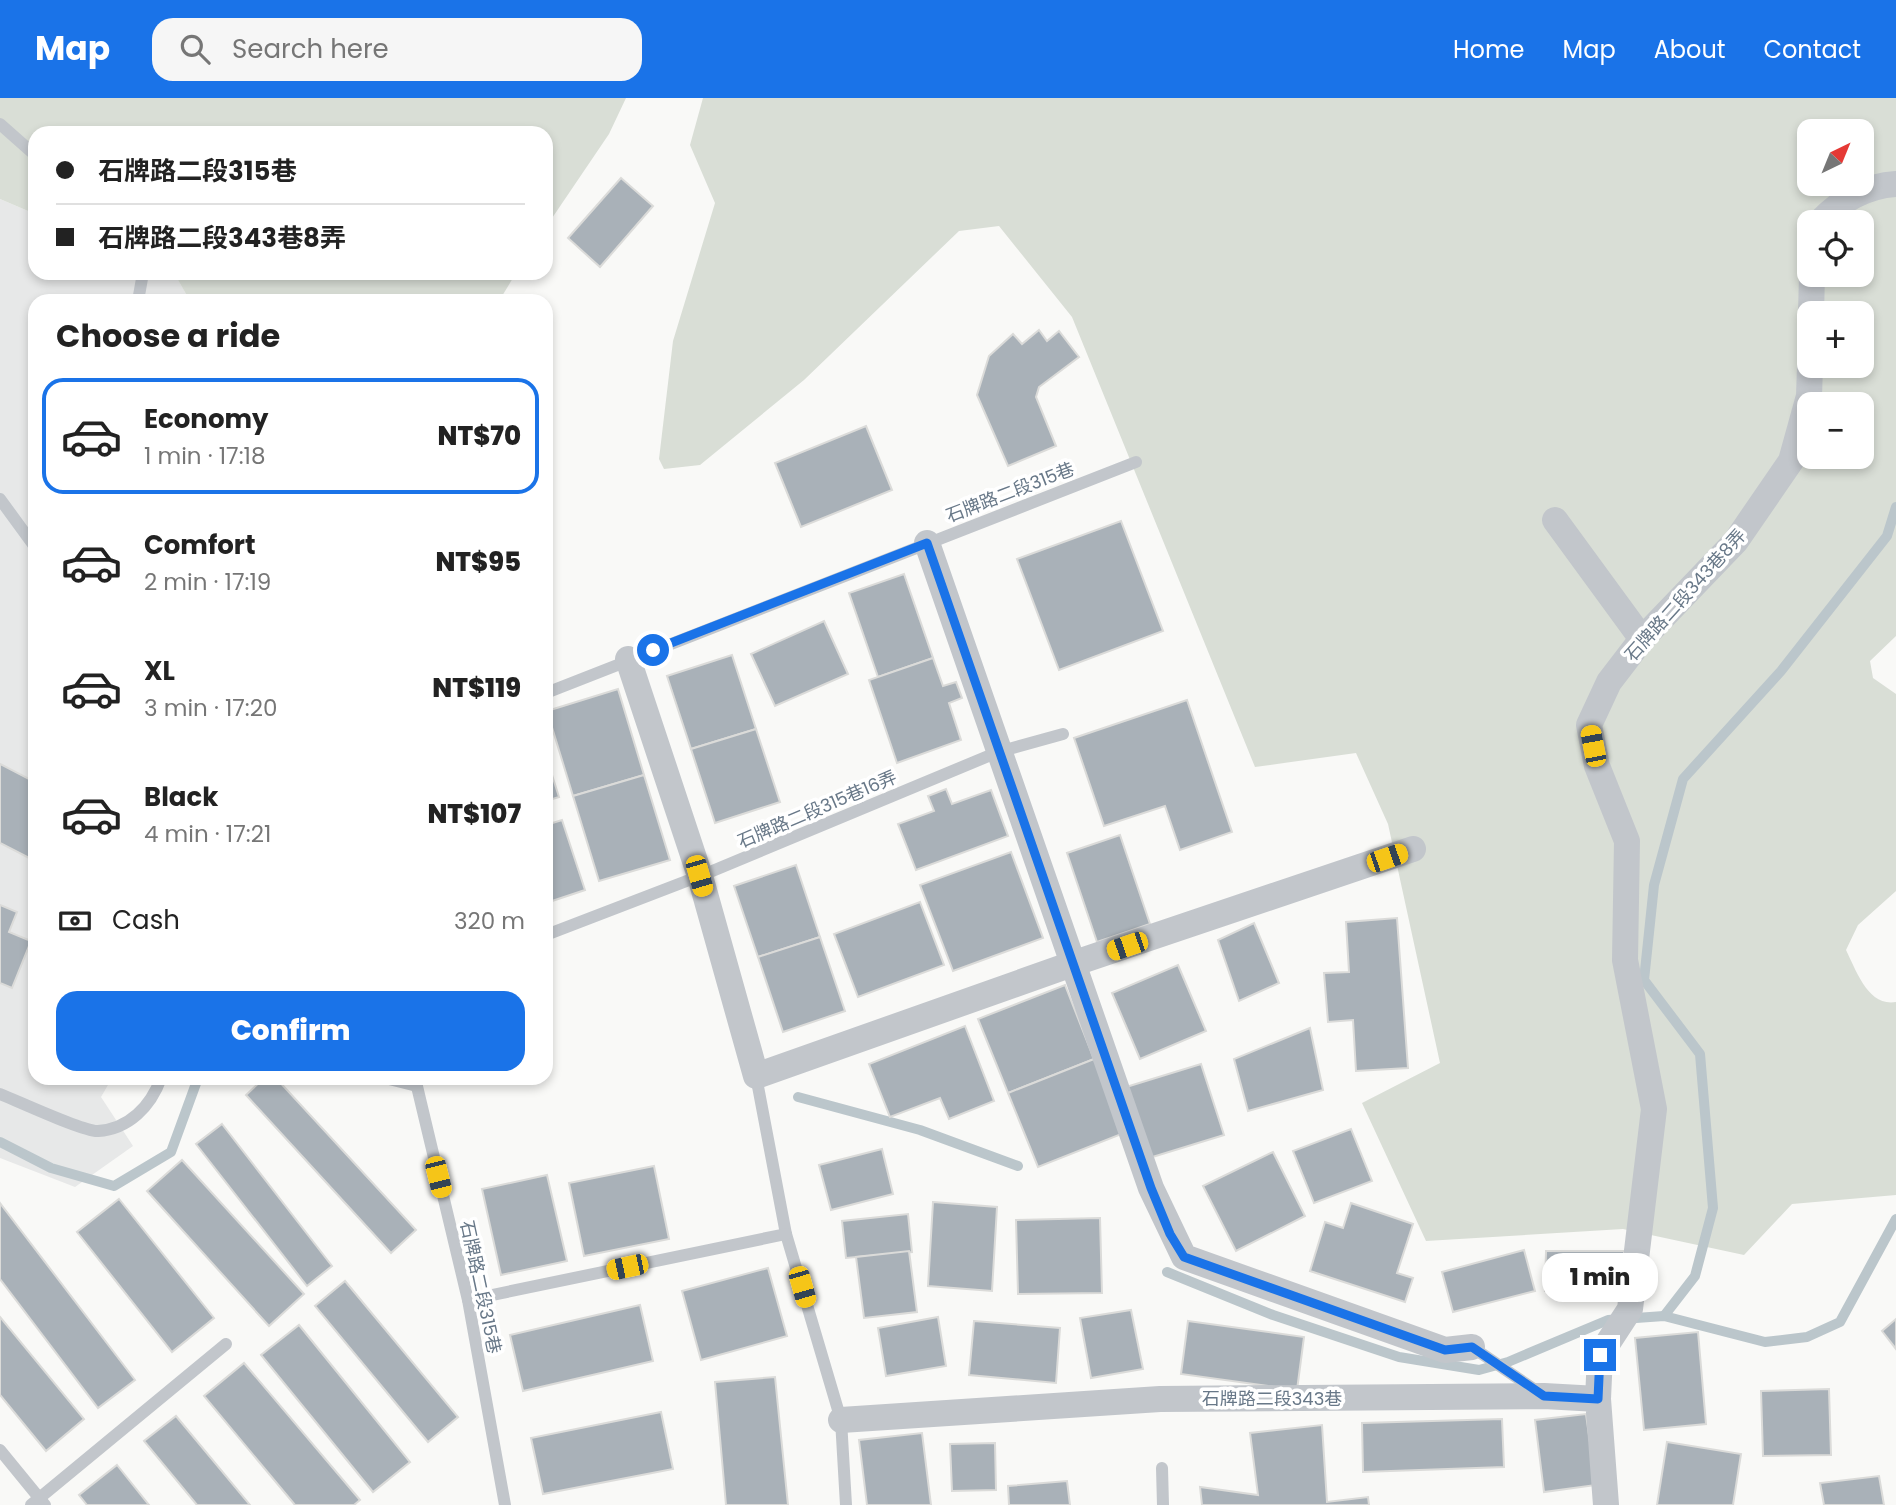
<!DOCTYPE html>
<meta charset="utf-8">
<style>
:root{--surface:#fff;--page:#f6f6f6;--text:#222;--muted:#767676;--line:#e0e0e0;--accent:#1a73e8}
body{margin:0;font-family:Poppins,"Noto Sans TC",sans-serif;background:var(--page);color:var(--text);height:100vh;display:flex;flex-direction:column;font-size:26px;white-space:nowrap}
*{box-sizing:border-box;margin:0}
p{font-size:23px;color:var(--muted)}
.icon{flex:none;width:38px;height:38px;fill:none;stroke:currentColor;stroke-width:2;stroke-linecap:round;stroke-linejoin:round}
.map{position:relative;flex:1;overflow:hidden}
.sheet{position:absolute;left:28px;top:196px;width:525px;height:791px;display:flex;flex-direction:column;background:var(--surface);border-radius:21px;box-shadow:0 4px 10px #0003}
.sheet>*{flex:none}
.top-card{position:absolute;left:28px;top:28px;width:525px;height:154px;border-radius:21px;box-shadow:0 4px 10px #0003;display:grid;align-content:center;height:154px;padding:0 28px;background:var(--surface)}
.needle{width:46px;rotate:43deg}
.fabs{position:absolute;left:1797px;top:21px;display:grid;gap:14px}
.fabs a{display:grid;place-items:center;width:77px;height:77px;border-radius:14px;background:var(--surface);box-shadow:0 4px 10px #0003;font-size:35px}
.end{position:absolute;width:32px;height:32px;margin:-16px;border:9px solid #1a73e8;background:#fff;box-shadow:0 0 0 4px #fff}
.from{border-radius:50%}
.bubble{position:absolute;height:49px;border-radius:21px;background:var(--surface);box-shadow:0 4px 10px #0003;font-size:23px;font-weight:800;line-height:49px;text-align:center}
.car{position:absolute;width:21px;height:42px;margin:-21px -10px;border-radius:9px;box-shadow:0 0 5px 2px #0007;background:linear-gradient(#f5c518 24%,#345 0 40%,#f5c518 0 76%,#345 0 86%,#f5c518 0)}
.top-card b{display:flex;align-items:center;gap:24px;height:66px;font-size:26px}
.top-card b+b{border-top:2px solid var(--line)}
.top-card i{width:18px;height:18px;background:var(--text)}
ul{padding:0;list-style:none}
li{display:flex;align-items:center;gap:21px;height:116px;margin:0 14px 10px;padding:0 14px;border:4px solid transparent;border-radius:21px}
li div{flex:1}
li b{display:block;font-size:26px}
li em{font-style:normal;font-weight:800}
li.current{border-color:var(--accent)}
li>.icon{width:63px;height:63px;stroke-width:1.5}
h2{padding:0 28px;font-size:32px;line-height:84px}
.pay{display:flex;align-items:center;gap:18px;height:77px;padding:0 28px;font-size:26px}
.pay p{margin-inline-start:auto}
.button{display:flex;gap:14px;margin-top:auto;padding:14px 28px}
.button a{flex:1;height:80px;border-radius:21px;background:var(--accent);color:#fff;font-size:28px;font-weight:800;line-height:80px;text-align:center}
header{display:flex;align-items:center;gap:42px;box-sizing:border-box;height:98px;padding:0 35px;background:var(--accent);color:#fff}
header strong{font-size:33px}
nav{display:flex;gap:38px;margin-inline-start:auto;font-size:24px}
.search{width:490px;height:63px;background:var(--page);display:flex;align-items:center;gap:18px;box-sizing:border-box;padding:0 24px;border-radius:21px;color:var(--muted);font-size:26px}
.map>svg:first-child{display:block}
</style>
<header>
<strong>Map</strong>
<div class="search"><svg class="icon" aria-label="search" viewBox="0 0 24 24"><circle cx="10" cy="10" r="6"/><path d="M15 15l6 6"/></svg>Search here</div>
<nav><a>Home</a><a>Map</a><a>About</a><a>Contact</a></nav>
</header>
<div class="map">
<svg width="1896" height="1407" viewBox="0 0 1896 1407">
<rect width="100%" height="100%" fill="#f9f9f7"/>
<path fill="#e7e8e8" d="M0 101 35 116V175H174L190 203H35V980H112L101 999 133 1048 75 1089 0 1060Z"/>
<g fill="#d9ded6" fill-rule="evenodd">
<path d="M0 0H626L609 36 546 129V35H35V116L0 101Z"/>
<path d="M703 0H1896V538L1870 563 1873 580 1896 596V793L1858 827 1846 852C1856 872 1868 909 1896 904V1097L1792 1106 1744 1157 1623 1131 1426 1143 1362 1005 1440 965 1388 726 1356 655 1255 669 1072 219 999 128 959 133 804 282 700 367 664 371 659 361 673 243 715 105 690 47ZM1810 33H1862V86H1810ZM1810 124H1862V177H1810ZM1810 215H1862V268H1810ZM1810 306H1862V359H1810Z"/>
<path d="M174 175H516L499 203H190Z"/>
</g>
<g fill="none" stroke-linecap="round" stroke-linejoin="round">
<g stroke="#bbc6cb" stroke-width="10">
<path d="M798 999 920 1032 1018 1068"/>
<path d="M0 1044 51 1070 114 1088 171 1054 198 980"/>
<path d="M1167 1174 1273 1217 1399 1259 1479 1272 1508 1264 1608 1222 1664 1218 1765 1244 1807 1239 1840 1224 1896 1121"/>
<path d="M1664 1218 1695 1178 1713 1110 1700 956 1644 882 1654 787 1683 681 1781 573 1887 438 1896 409"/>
</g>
</g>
<g fill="#a9b1b8" stroke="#dbdbd9" stroke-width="2">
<path d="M621 80 653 108 600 169 568 140Z"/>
<path d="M1039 232 1047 243 1059 233 1079 259 1039 289 1036 299 1056 348 1008 368 977 297 989 258 1013 236 1022 246Z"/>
<path d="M866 328 892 392 801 429 775 365Z"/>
<path d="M1121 423 1163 533 1059 572 1017 461Z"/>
<path d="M904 476 933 560 878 579 849 495Z"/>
<path d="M824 523 848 576 775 608 751 556Z"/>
<path d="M732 557 756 631 691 651 667 578Z"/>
<path d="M933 560 943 588 956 584 962 600 949 605 961 642 897 665 869 582Z"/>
<path d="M618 591 644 677 573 698 547 613Z"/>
<path d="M1187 602 1232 734 1180 752 1165 708 1104 728 1074 640Z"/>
<path d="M756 631 780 704 715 725 691 651Z"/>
<path d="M546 658 559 699 546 703Z"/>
<path d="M0 666 35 684V763L0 745Z"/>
<path d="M644 677 670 762 599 783 573 698Z"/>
<path d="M946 691 952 706 991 692 1008 738 916 772 898 726 934 713 928 698Z"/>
<path d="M562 722 585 792 546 805V727Z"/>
<path d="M1120 737 1150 826 1097 844 1067 755Z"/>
<path d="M1011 754 1043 840 953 873 920 787Z"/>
<path d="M796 767 820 839 758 859 734 788Z"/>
<path d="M920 804 944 867 858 899 834 836Z"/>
<path d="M0 807 17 814 9 834 31 843 12 890 0 885Z"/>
<path d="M1397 820 1408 970 1356 973 1353 922 1328 924 1324 875 1349 874 1346 824Z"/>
<path d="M1254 825 1279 885 1239 903 1218 842Z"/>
<path d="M820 839 845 913 783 934 758 859Z"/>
<path d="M1178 867 1206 933 1140 961 1112 895Z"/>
<path d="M1065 887 1094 961 1008 995 978 921Z"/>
<path d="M965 928 994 1003 949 1021 940 1000 890 1019 869 966Z"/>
<path d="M1310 930 1323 992 1248 1013 1234 961Z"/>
<path d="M1094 961 1124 1035 1038 1069 1008 995Z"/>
<path d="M1201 966 1224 1037 1146 1061 1123 990Z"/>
<path d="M264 980H276L416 1132 391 1155 246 997Z"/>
<path d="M222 1026 332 1168 307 1188 196 1046Z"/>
<path d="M1351 1031 1372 1083 1314 1105 1293 1053Z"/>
<path d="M882 1051 893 1096 831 1112 819 1067Z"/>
<path d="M1273 1054 1305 1118 1236 1153 1203 1088Z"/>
<path d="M182 1062 304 1196 269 1228 147 1093Z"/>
<path d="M654 1068 669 1141 584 1158 569 1085Z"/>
<path d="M547 1077 567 1163 501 1177 482 1091Z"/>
<path d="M119 1101 214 1220 172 1254 77 1134Z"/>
<path d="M933 1104 997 1109 992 1193 928 1188Z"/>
<path d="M0 1105 135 1282 98 1310 0 1181Z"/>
<path d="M1351 1105 1413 1126 1397 1175 1413 1180 1405 1204 1310 1173 1325 1124 1343 1130Z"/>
<path d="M908 1116 912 1154 846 1160 842 1123Z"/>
<path d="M1100 1120 1102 1195 1018 1196 1016 1122Z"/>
<path d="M1524 1152 1535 1193 1453 1214 1442 1174Z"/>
<path d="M909 1153 917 1214 864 1220 856 1159Z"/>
<path d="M1546 1153H1624V1193H1545Z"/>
<path d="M768 1170 787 1238 701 1262 682 1193Z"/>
<path d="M345 1183 458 1319 428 1344 315 1208Z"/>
<path d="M640 1207 653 1263 523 1293 510 1237Z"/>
<path d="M1131 1212 1143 1271 1091 1280 1080 1220Z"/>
<path d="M0 1219 84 1321 46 1353 0 1297Z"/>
<path d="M938 1219 946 1268 886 1278 878 1230Z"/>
<path d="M1896 1221V1251L1882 1233Z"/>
<path d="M974 1223 1060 1230 1056 1285 969 1277Z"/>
<path d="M1188 1223 1304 1239 1297 1292 1181 1276Z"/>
<path d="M299 1227 410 1364 373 1394 261 1257Z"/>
<path d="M1698 1234 1706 1326 1644 1332 1635 1240Z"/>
<path d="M244 1265 360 1402 354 1407H295L204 1298Z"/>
<path d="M775 1279 788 1407H726L715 1284Z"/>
<path d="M1829 1291 1831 1357 1763 1358 1761 1293Z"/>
<path d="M661 1314 673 1371 543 1396 531 1340Z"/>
<path d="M1586 1316 1596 1387 1544 1394 1535 1322Z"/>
<path d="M176 1318 250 1407H197L144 1343Z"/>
<path d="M1502 1321 1504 1369 1363 1374 1362 1325Z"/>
<path d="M1322 1327 1327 1404 1368 1399 1369 1407H1202L1200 1389 1258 1397 1250 1335Z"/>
<path d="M922 1335 931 1407H867L859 1342Z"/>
<path d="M1667 1344 1741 1356 1733 1407H1657Z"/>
<path d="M995 1345 996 1392 952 1393 950 1346Z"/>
<path d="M117 1367 149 1407H87L79 1397Z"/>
<path d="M1879 1378 1884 1407H1824L1820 1385Z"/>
<path d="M1067 1383 1070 1407H1009L1008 1388Z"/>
</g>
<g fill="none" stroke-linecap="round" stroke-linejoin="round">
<g stroke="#c2c6cb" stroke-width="12">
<path d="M0 26 35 57"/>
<path d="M138 203 143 175"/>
<path d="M0 401 35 449"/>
<path d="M546 595 1136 364"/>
<path d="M546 837 710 774 998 654 1063 636"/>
<path d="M756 978 786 1136 841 1322 846 1407"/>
<path d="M385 980 417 988"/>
<path d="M415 980 468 1202 505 1407"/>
<path d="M0 996C18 1003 84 1034 98 1033 129 1031 151 1008 161 980"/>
<path d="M468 1202 786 1136"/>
<path d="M1472 1249 1538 1294"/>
<path d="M0 1352 45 1407"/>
<path d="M1162 1370 1163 1407"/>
<path d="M31 1407 226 1246"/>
</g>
<g stroke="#c2c6cb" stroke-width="26">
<path d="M1820 124C1841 102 1865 88 1896 86"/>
<path d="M1811 215 1812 177"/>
<path d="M1555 422 1642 541"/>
<path d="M927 445 1151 1090 1184 1159 1445 1252 1472 1249"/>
<path d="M628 561 700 778 756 978 1075 865 1413 751"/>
<path d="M1598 1301 1600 1257 1630 1211 1654 1011 1625 862 1627 743 1597 668 1589 627 1609 584 1642 541 1736 443 1791 363 1809 298 1810 268"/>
<path d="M841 1322 1160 1301 1544 1298 1598 1301 1606 1407"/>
</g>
</g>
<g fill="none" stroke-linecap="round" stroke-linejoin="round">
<path stroke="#1a73e8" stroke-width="9" d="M653 552 927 445 1151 1090 1170 1136 1184 1159 1445 1252 1472 1249 1544 1298 1598 1301 1600 1257"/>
</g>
<g text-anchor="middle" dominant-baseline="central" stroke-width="7" stroke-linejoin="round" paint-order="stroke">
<g font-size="18" fill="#687888" stroke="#fff">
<text transform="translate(1010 394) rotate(-21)">石牌路二段315巷</text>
<text transform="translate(1685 497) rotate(-48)">石牌路二段343巷8弄</text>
<text transform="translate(817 711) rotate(-23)">石牌路二段315巷16弄</text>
<text transform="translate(481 1189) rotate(78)">石牌路二段315巷</text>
<text x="1272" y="1300">石牌路二段343巷</text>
</g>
</g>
</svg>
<div class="fabs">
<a><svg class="needle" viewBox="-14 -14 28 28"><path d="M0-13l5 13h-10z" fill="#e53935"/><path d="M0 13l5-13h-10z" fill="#767676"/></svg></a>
<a><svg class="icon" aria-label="locate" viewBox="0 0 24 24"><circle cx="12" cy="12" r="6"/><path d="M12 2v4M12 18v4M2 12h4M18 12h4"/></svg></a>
<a>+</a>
<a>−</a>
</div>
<i class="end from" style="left:653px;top:552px"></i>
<i class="end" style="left:1600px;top:1257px"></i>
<div class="bubble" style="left:1542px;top:1155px;width:116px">1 min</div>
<i class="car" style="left:1593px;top:648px;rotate:349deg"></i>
<i class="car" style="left:1387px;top:760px;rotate:71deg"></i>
<i class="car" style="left:699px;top:778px;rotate:164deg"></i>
<i class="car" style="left:1127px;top:848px;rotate:251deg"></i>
<i class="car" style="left:438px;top:1079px;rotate:166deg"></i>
<i class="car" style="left:627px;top:1169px;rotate:258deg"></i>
<i class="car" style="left:802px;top:1189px;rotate:164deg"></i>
<div class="top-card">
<b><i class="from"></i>石牌路二段315巷</b>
<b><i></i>石牌路二段343巷8弄</b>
</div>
<section class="sheet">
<h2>Choose a ride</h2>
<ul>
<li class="current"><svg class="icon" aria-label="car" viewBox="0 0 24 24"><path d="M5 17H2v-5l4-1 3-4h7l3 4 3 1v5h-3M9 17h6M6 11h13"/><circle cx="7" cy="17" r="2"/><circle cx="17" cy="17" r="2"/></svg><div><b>Economy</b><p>1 min · 17:18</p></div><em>NT$70</em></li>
<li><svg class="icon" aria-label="car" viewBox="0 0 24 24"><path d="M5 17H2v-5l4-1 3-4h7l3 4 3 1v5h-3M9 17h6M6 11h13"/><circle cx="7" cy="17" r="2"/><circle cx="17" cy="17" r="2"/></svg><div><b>Comfort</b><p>2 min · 17:19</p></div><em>NT$95</em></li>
<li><svg class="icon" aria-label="car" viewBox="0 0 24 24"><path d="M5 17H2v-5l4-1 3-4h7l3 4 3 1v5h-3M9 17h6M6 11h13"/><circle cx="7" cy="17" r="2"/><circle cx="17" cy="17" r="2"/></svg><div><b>XL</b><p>3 min · 17:20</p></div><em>NT$119</em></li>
<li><svg class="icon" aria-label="car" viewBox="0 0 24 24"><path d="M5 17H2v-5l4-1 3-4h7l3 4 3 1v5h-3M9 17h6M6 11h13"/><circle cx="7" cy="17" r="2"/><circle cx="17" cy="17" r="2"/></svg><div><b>Black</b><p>4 min · 17:21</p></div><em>NT$107</em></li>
</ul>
<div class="pay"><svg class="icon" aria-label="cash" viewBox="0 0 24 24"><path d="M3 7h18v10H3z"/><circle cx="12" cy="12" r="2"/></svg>Cash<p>320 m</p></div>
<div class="button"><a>Confirm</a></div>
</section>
</div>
